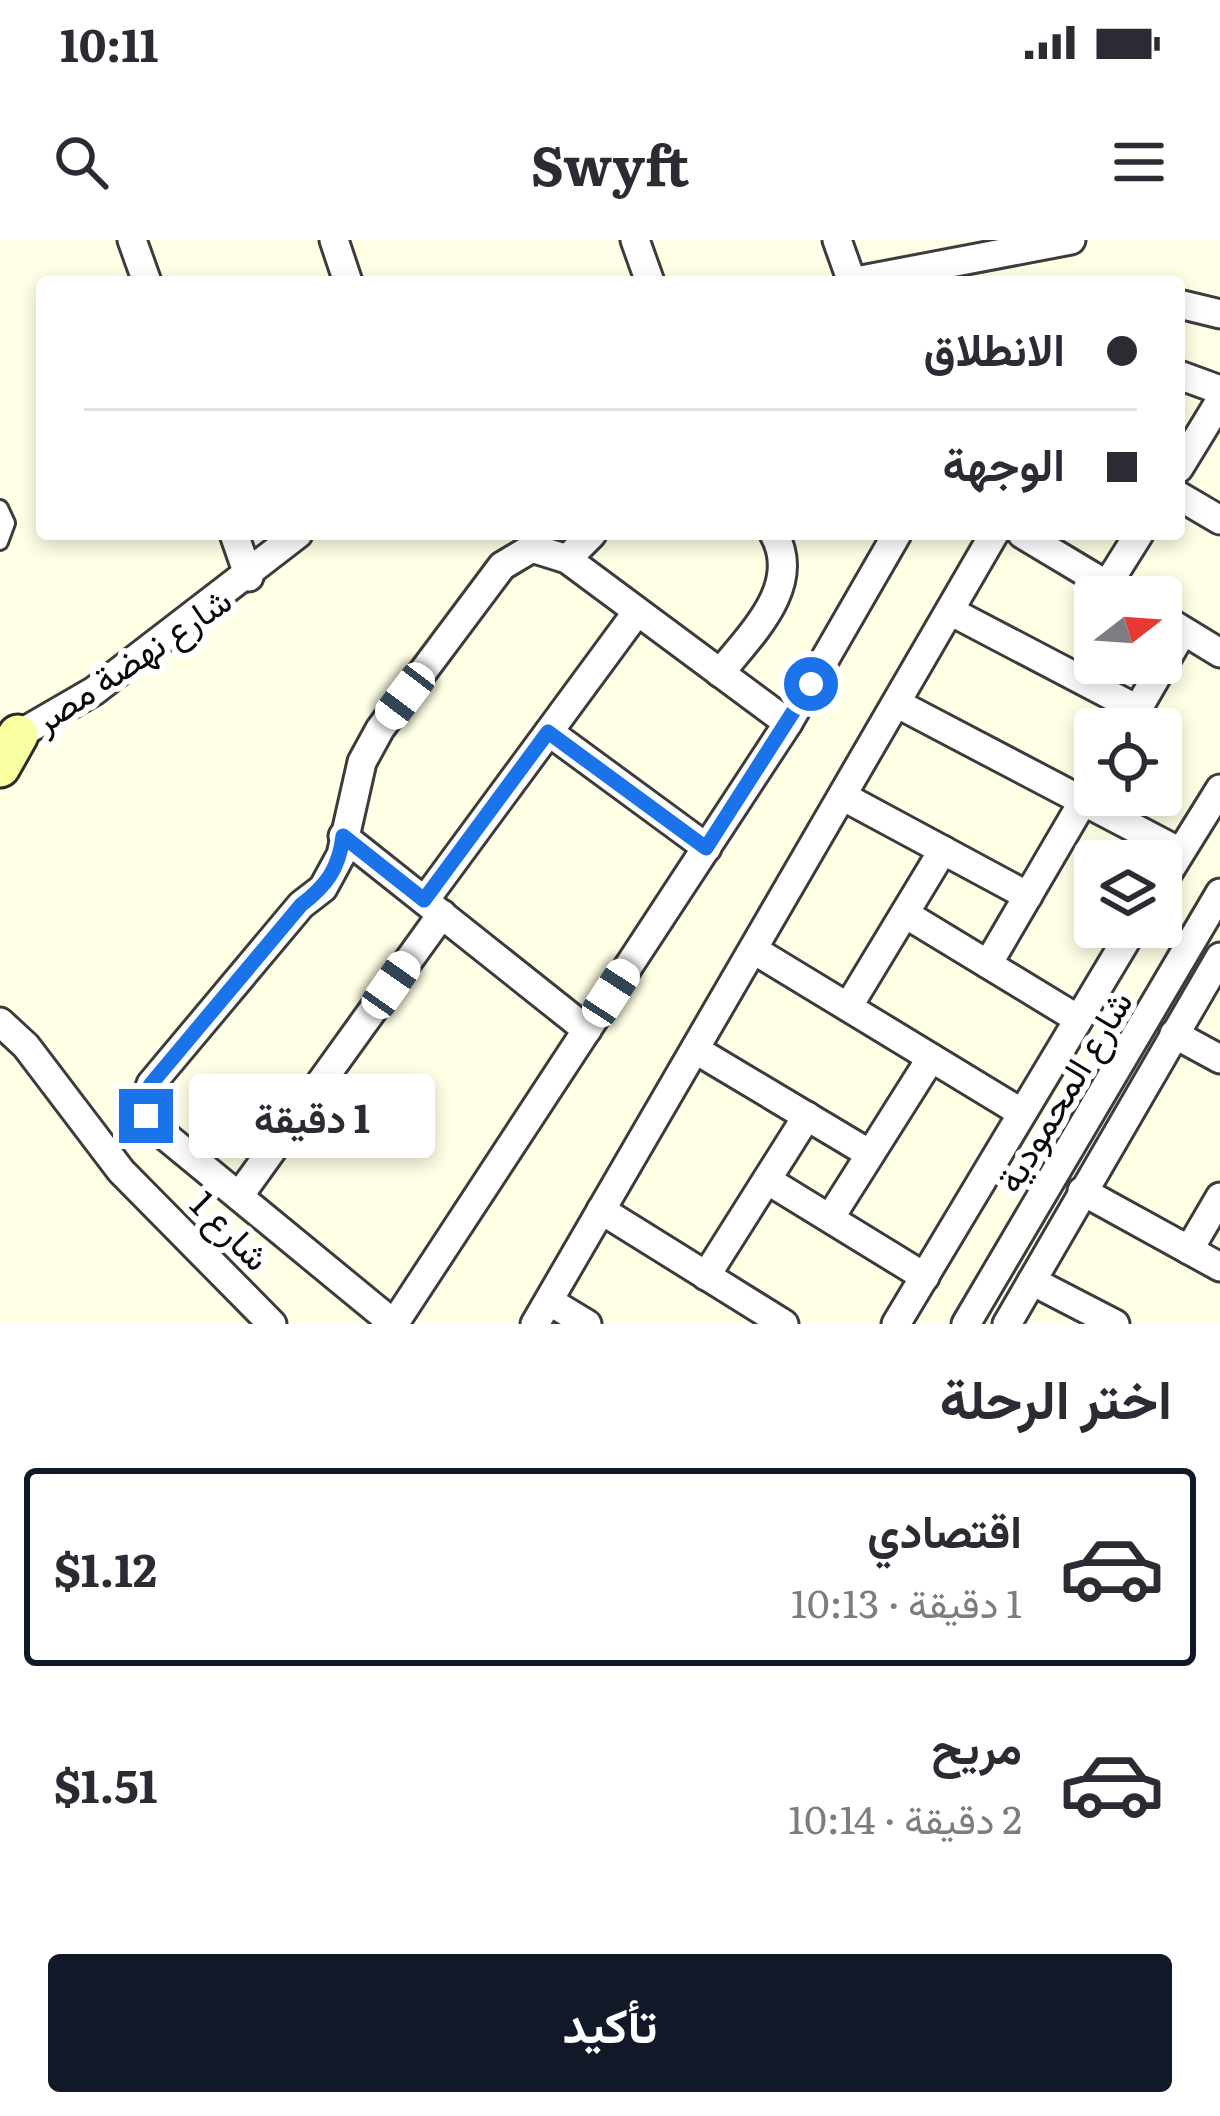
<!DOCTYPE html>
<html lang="ar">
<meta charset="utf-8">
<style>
:root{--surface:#fff;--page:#f7f7f7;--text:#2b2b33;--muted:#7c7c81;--line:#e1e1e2;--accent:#111827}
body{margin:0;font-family:Literata,Vazirmatn,serif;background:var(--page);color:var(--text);direction:rtl;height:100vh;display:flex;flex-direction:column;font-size:45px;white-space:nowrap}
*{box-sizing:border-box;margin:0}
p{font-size:39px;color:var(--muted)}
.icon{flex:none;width:66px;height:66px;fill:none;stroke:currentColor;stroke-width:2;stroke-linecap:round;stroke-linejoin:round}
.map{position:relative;height:1084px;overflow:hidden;direction:ltr}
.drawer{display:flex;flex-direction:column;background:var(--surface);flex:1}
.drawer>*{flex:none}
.hud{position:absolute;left:36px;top:36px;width:1149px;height:264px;border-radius:12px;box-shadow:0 6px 18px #0003;direction:rtl;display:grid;align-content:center;height:264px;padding:0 48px;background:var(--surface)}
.needle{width:78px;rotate:73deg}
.tools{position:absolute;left:1074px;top:336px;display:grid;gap:24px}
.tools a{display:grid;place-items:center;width:108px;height:108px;border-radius:12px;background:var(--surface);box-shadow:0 6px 18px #0003;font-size:60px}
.end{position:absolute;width:54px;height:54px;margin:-27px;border:15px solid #1a73e8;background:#fff;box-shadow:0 0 0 6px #fff}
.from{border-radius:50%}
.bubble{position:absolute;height:84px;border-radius:12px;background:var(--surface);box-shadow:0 6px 18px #0003;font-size:39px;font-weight:700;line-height:84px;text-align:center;direction:rtl}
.car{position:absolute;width:36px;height:72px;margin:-36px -18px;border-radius:15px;box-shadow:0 0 9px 3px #0007;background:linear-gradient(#fff 24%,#345 0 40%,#fff 0 76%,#345 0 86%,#fff 0)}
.hud b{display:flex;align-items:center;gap:42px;height:114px;font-size:45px}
.hud b+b{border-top:3px solid var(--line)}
.hud i{width:30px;height:30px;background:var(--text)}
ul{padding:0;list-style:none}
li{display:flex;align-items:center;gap:36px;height:198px;margin:0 24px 18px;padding:0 24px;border:6px solid transparent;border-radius:12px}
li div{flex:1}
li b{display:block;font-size:45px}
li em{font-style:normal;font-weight:700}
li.current{border-color:var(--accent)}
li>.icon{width:108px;height:108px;stroke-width:1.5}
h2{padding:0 48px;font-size:54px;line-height:144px}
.action{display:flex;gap:24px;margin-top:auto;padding:24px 48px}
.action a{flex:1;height:138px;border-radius:12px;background:var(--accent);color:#fff;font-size:48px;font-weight:700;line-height:138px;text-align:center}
.status{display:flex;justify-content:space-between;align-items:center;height:84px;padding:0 60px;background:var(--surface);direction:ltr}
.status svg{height:33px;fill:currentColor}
header{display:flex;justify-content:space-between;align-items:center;height:156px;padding:0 48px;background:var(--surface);font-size:54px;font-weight:700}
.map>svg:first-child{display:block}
</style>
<div class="status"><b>10:11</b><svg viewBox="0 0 49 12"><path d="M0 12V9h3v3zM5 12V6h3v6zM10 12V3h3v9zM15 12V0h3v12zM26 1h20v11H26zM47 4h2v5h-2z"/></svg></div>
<header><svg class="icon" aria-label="menu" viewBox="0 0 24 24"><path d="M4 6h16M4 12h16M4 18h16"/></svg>Swyft<svg class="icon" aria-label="search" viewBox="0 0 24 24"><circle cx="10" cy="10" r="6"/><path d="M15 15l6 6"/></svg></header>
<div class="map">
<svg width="1220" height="1084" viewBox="0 0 1220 1084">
<rect width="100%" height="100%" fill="#ffffe6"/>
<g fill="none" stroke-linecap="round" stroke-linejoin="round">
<g stroke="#3c3c3c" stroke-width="20">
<path id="lane" d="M0 268 7 283 0 302"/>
</g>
<g stroke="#3c3c3c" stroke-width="33">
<g id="street">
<path d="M132 0 147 42"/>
<path d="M334 0 348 42"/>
<path d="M635 0 650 42"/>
<path d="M837 0 852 42"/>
<path d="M851 42 1071 0"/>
<path d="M1179 64 1220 74"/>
<path d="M1179 135 1220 150"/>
<path d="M1179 228 1220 161"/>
<path d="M1179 256 1220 280"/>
<path d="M234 294 249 337"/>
<path d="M1022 294 1127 357"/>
<path d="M567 319 592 294"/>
<path d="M1107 345 1139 294"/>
<path d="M950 371 1137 469"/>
<path d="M1161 377 1220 413"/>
<path d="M720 433C751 394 803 346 774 294"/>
<path d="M898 464 1180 612"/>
<path d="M1126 489 1183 391"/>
<path d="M549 492 707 608"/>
<path d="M18 495 94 451 298 294"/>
<path d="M846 558 1028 656"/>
<path d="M343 596 587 790"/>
<path d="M1161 644 1220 549"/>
<path d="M425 660 637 372"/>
<path d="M907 675 1078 779"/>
<path d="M754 710 1022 873"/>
<path d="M988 724 1095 541"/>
<path d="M848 767 943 610"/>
<path d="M0 782 26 806 121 931 272 1084"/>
<path d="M1174 794 1220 819"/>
<path d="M696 810 870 914"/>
<path d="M767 940 925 1037"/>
<path d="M1082 951 1220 1027"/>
<path d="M239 956 442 674"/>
<path d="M601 970 784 1084"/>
<path d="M830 978 931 818"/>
<path d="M1189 1010 1220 957"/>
<path d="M706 1036 807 876"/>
<path d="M1032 1041 1115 1084"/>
<path d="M549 1061 587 1084"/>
<path d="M394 1084 152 885 144 865 151 844 301 665 323 648 341 615 362 522 380 489 502 326 532 308 567 319 788 483"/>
<path d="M394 1084 788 483 897 294"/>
<path d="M535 1084 994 294"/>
<path d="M896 1084 1134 687"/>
<path d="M966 1084 1220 653"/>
<path d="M1007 1084 1220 717"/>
</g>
</g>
<g stroke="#2b2b2b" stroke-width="45">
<path id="secondary" d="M0 527 18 495"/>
</g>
<use href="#lane" stroke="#fff" stroke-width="14"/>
<use href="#street" stroke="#fff" stroke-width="27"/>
<use href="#secondary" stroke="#f7ffa1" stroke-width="39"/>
</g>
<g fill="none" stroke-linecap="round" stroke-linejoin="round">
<path stroke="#1a73e8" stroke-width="15" d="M146 876 145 854 151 844 301 665C326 646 339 629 343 596L424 660 548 492 706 608 811 444"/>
</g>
<g text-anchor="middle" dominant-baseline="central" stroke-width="12" stroke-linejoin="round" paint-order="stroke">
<g font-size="36" fill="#090909" stroke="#fff">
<text transform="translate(131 418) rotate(-34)">شارع نهضة مصر</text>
<text transform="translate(1062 850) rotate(-59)">شارع المحمودية</text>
<text transform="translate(232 989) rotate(45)">شارع 1</text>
</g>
</g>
</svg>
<div class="tools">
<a><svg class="needle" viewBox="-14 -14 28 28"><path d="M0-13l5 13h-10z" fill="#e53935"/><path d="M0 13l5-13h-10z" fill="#7c7c81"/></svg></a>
<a><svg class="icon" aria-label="locate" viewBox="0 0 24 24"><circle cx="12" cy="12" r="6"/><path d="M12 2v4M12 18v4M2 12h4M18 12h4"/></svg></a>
<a><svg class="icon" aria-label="layers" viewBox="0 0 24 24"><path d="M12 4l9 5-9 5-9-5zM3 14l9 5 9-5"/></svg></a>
</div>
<i class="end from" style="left:811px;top:444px"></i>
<i class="end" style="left:146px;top:876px"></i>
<div class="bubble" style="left:189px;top:834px;width:246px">1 دقيقة</div>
<i class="car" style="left:405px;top:456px;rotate:217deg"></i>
<i class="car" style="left:391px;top:745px;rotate:35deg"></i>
<i class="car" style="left:611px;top:753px;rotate:33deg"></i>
<div class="hud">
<b><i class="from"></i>الانطلاق</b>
<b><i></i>الوجهة</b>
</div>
</div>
<section class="drawer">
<h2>اختر الرحلة</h2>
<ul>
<li class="current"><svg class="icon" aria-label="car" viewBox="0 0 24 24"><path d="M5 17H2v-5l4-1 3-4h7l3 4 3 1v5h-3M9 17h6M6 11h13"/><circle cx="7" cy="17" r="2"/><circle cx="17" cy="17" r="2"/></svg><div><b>اقتصادي</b><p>1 دقيقة · 10:13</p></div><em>$1.12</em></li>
<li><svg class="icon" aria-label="car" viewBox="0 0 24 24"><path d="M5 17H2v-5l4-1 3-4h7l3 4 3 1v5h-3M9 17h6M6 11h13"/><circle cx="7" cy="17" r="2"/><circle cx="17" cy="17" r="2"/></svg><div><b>مريح</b><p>2 دقيقة · 10:14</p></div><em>$1.51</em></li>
</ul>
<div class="action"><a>تأكيد</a></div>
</section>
